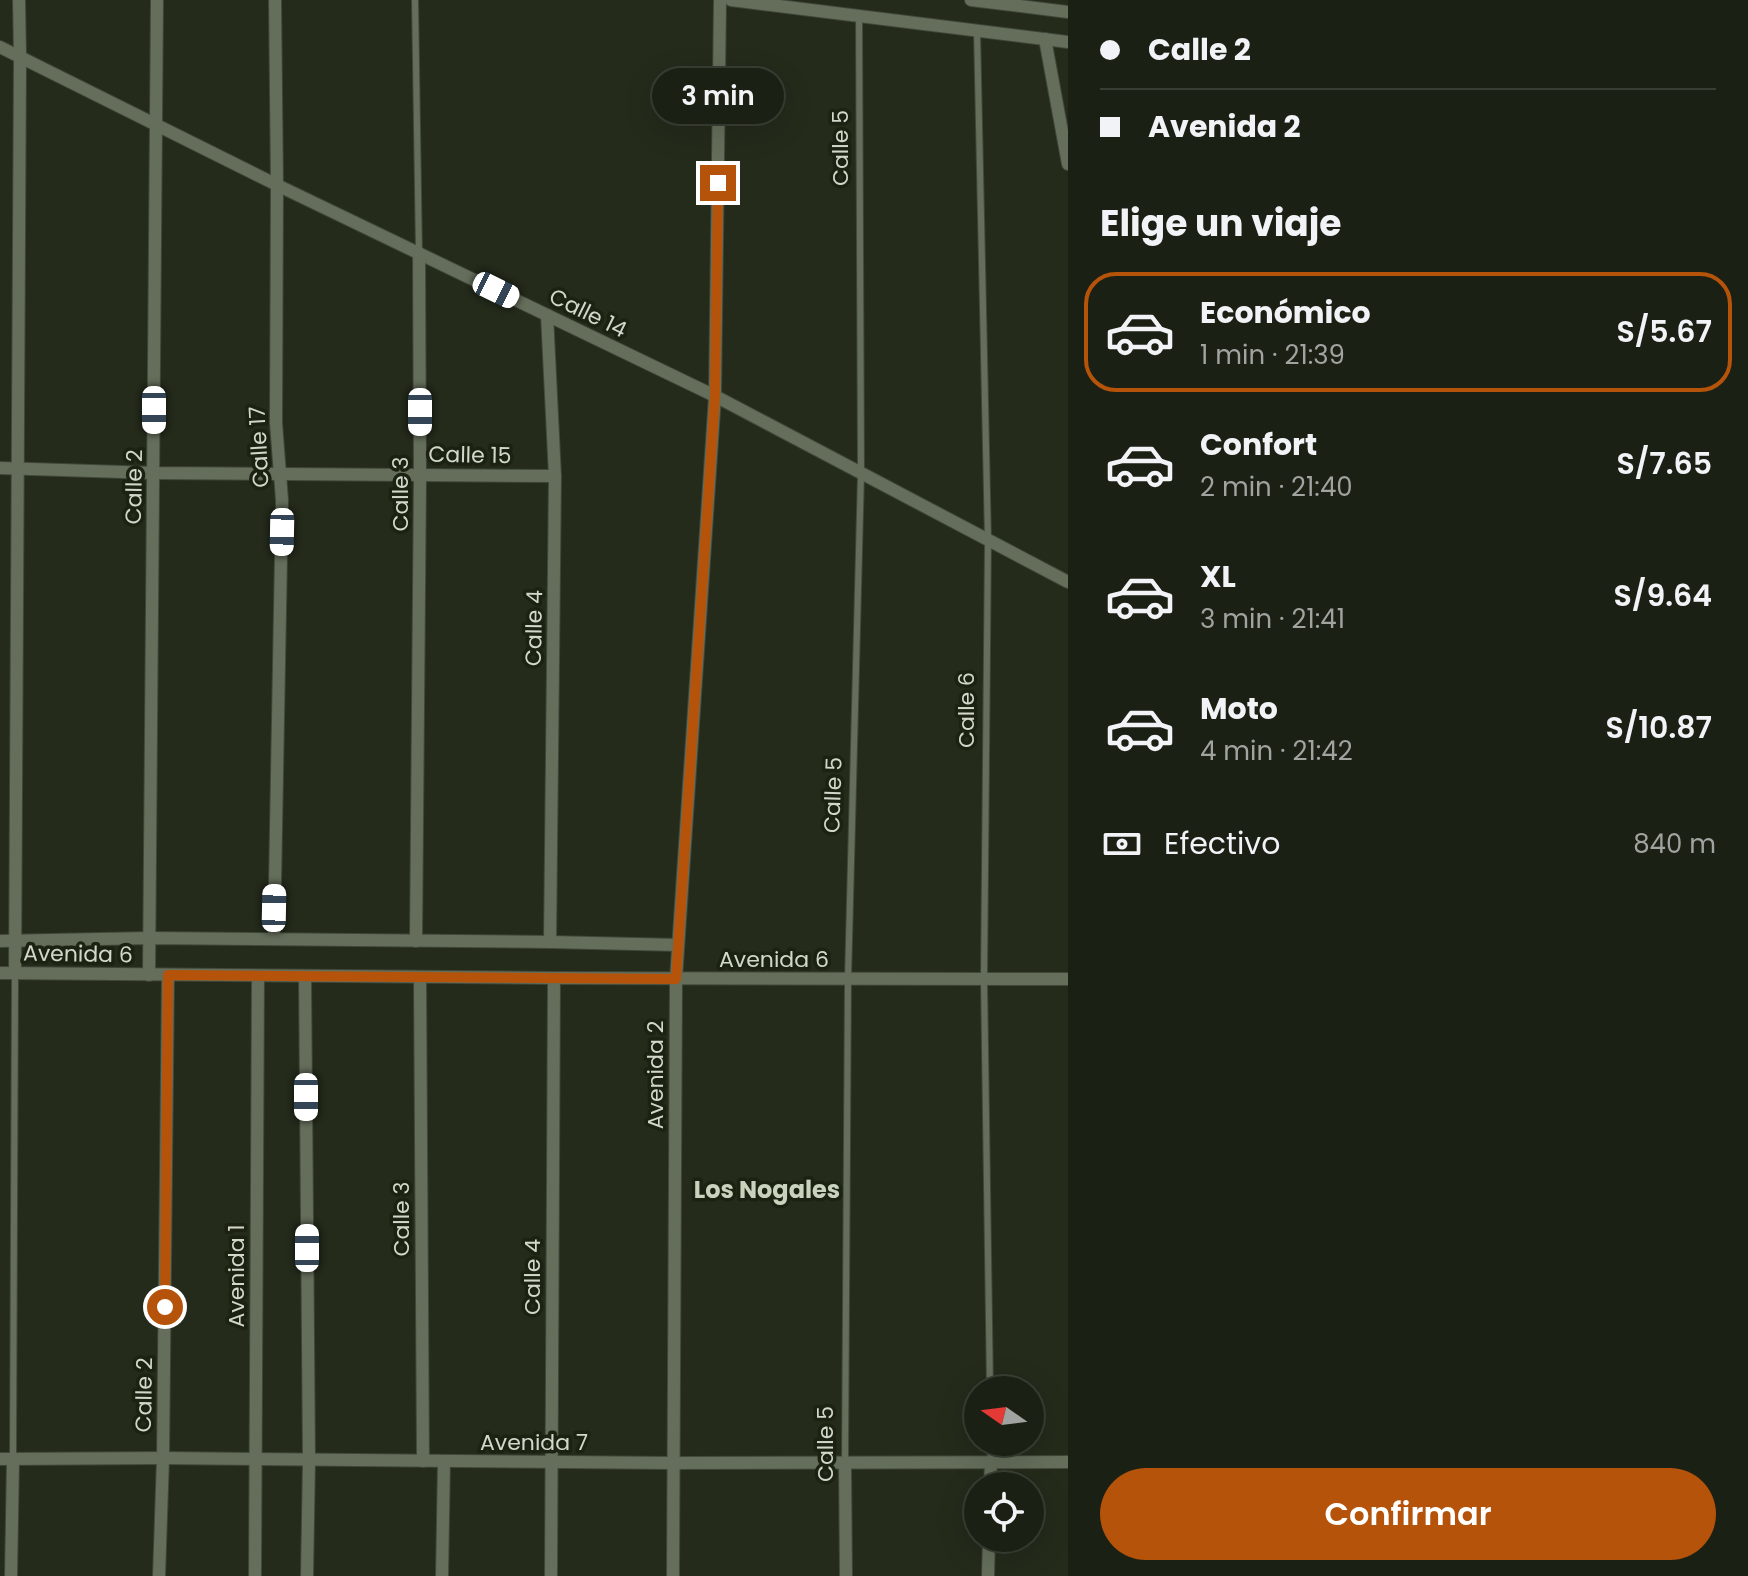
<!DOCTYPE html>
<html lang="es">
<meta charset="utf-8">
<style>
:root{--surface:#1b2014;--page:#282d22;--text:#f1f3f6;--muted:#a0a3a0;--line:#393e34;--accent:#b45309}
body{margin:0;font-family:Poppins,sans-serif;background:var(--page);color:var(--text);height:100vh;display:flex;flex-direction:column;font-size:30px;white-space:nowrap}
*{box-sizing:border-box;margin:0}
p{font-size:26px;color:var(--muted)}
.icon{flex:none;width:44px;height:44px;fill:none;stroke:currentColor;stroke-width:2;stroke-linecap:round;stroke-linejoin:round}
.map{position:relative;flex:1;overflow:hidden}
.side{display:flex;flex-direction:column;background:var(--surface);width:680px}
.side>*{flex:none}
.guide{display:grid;align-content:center;height:176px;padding:0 32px;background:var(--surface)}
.needle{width:52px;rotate:284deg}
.fabs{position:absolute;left:964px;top:1376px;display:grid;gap:16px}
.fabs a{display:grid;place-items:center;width:80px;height:80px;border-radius:50%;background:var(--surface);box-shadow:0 8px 32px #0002,0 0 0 2px var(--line);font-size:40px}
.end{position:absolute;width:36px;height:36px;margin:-18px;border:10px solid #b45309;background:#fff;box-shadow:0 0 0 4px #fff}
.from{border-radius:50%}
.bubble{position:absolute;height:56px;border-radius:28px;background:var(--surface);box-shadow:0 8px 32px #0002,0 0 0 2px var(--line);font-size:26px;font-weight:600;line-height:56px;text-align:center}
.car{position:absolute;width:24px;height:48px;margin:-24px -12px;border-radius:10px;box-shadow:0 0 6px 2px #0007;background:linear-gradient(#fff 24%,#345 0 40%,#fff 0 76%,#345 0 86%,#fff 0)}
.guide b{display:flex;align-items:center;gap:28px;height:76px;font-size:30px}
.guide b+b{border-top:2px solid var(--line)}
.guide i{width:20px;height:20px;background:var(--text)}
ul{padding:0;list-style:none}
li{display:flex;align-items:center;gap:24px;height:120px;margin:0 16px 12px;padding:0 16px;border:4px solid transparent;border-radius:32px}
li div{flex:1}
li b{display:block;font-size:30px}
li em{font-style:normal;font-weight:600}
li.active{border-color:var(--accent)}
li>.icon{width:72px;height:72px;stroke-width:1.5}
h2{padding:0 32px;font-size:36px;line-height:96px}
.pay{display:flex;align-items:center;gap:20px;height:88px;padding:0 32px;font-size:30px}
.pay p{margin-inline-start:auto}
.primary-button{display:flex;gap:16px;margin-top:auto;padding:16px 32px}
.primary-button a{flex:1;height:92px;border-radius:48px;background:var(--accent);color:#fff;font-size:32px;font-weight:600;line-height:92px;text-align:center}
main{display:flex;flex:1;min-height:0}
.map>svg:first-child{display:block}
</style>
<main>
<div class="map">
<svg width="1068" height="1576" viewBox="0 0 1068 1576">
<rect width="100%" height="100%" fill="#242b1b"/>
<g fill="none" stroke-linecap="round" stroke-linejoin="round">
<g stroke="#404739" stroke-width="8">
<g id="service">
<path d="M415 0 419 253"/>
<path d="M977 31 988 540 984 979 990 1390"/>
<path d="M990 1442 991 1462"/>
<path d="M13 1460 15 975"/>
<path d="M845 1463 848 979 861 473 859 16"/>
</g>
</g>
<g stroke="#404739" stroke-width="14">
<g id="minor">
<path d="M731 0 1068 42"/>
<path d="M971 0 1068 12"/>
<path d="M1045 39 1068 164"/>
<path d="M0 47 277 185 715 396 1068 582"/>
<path d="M547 315 555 476 550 942"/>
<path d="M0 468 154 473 555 476"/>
<path d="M274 939 282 500 276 423 277 185 275 0"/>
<path d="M0 941 150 938 550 942 678 945"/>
<path d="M416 941 420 475 419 253"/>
<path d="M0 973 554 978 1068 979"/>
<path d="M15 974 20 56 19 0"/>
<path d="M149 975 157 0"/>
<path d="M305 976 309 1460 307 1576"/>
<path d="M420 977 423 1461"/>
<path d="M0 1459 163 1458 672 1463 1068 1462"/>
<path d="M845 1463 846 1576"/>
<path d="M990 1486 991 1462"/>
<path d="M11 1576 13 1460"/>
<path d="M159 1576 163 1458 168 975"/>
<path d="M255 1576 258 976"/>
<path d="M442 1576 444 1461"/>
<path d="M551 1576 554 978"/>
<path d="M673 1576 676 979 715 396 720 0"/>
<path d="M988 1576 989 1538"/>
</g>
</g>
<use href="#service" stroke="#656e5b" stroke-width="6"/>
<use href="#minor" stroke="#656e5b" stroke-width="12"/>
</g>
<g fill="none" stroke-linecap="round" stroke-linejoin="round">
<path stroke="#b45309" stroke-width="10" d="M165 1307 168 975 676 979 715 396 718 183"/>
</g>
<g text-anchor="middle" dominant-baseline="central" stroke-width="7" stroke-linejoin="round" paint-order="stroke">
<g font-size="22" fill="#d2d7cc" stroke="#1b2211">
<text transform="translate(840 148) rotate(-90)">Calle 5</text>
<text transform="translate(588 313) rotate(26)">Calle 14</text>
<text transform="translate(259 447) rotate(-93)">Calle 17</text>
<text transform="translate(470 455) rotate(1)">Calle 15</text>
<text transform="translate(134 487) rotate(-89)">Calle 2</text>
<text transform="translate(400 494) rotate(-90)">Calle 3</text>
<text transform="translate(534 628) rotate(-89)">Calle 4</text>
<text transform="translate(966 710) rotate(-90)">Calle 6</text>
<text transform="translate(833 795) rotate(-88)">Calle 5</text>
<text transform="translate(78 954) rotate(1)">Avenida 6</text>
<text x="774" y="959">Avenida 6</text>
<text transform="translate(655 1075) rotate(-90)">Avenida 2</text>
<text transform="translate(401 1219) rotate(-90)">Calle 3</text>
<text transform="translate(236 1276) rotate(-90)">Avenida 1</text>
<text transform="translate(532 1277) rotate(-90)">Calle 4</text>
<text transform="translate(144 1395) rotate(-89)">Calle 2</text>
<text x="534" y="1442">Avenida 7</text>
<text transform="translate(825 1444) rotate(-90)">Calle 5</text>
</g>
<g font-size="24" font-weight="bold" fill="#c8d2bd" stroke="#1b2211">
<text x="767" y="1189">Los Nogales</text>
</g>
</g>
</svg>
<div class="fabs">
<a><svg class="needle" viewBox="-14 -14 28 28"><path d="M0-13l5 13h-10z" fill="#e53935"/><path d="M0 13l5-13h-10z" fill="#a0a3a0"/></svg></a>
<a><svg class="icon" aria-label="locate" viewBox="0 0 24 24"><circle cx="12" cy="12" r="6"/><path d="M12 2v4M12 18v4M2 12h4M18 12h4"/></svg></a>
</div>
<i class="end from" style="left:165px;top:1307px"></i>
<i class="end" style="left:718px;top:183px"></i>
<div class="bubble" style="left:652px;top:68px;width:132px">3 min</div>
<i class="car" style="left:496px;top:290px;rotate:116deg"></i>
<i class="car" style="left:154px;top:410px;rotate:180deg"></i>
<i class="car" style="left:420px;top:412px;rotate:180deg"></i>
<i class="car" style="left:282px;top:532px;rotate:181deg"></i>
<i class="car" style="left:274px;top:908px;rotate:1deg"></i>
<i class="car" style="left:306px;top:1097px;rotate:180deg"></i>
<i class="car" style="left:307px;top:1248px;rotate:0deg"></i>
</div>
<section class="side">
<div class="guide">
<b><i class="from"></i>Calle 2</b>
<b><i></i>Avenida 2</b>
</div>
<h2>Elige un viaje</h2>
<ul>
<li class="active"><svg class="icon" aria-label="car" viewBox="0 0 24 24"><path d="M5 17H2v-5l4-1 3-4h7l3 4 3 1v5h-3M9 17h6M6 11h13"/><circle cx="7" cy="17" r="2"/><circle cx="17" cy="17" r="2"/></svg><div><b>Económico</b><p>1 min · 21:39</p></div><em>S/5.67</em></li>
<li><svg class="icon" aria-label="car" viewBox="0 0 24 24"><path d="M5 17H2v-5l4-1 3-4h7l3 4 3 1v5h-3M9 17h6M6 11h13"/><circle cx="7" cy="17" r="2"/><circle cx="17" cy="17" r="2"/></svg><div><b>Confort</b><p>2 min · 21:40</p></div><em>S/7.65</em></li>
<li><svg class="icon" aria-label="car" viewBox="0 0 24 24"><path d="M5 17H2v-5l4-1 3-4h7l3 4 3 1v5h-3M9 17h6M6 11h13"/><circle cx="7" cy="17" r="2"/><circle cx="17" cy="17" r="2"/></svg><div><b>XL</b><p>3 min · 21:41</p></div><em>S/9.64</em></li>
<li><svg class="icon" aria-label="car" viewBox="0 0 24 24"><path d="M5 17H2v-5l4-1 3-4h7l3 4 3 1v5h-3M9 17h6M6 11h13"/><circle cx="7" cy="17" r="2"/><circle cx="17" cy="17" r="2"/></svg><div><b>Moto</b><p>4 min · 21:42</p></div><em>S/10.87</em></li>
</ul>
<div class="pay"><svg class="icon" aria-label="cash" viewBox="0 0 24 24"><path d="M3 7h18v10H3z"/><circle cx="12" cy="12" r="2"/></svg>Efectivo<p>840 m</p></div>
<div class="primary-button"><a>Confirmar</a></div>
</section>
</main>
